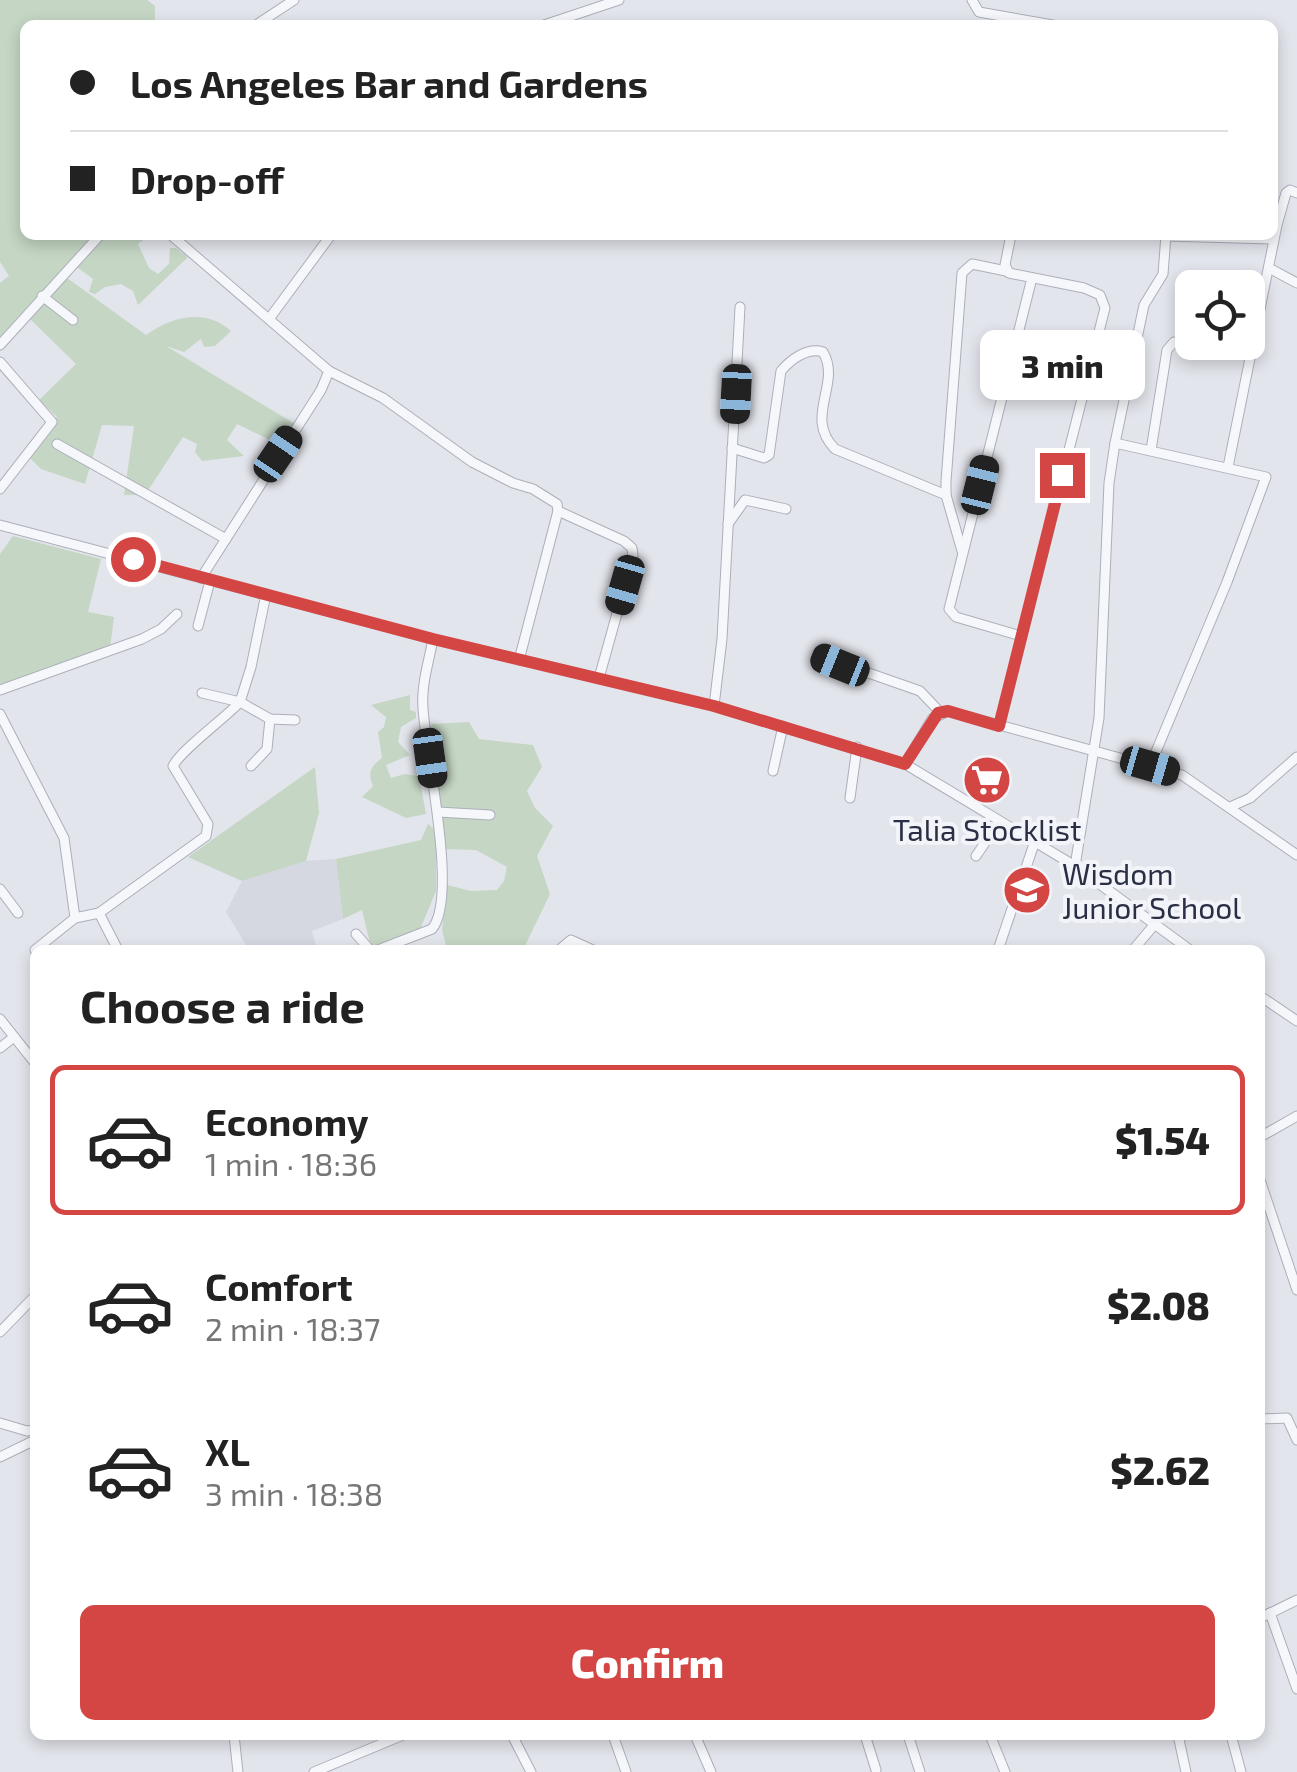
<!DOCTYPE html>
<meta charset="utf-8">
<style>
:root{--surface:#fff;--page:#f6f6f6;--text:#222;--muted:#767676;--line:#e0e0e0;--accent:#d44644}
body{margin:0;font-family:"Exo 2",sans-serif;background:var(--page);color:var(--text);height:100vh;display:flex;flex-direction:column;font-size:38px;white-space:nowrap}
*{box-sizing:border-box;margin:0}
p{font-size:32px;color:var(--muted)}
.icon{flex:none;width:55px;height:55px;fill:none;stroke:currentColor;stroke-width:2;stroke-linecap:round;stroke-linejoin:round}
.map{position:relative;flex:1;overflow:hidden}
.panel{position:absolute;left:30px;top:945px;width:1235px;height:795px;display:flex;flex-direction:column;background:var(--surface);border-radius:15px;box-shadow:0 5px 15px #0003}
.panel>*{flex:none}
.hud{position:absolute;left:20px;top:20px;width:1258px;height:220px;border-radius:15px;box-shadow:0 5px 15px #0003;display:grid;align-content:center;height:220px;padding:0 50px;background:var(--surface)}
.controls{position:absolute;left:1175px;top:270px;display:grid;gap:20px}
.controls a{display:grid;place-items:center;width:90px;height:90px;border-radius:15px;background:var(--surface);box-shadow:0 5px 15px #0003;font-size:50px}
.end{position:absolute;width:45px;height:45px;margin:-22px;border:12px solid #d44644;background:#fff;box-shadow:0 0 0 5px #fff}
.from{border-radius:50%}
.bubble{position:absolute;height:70px;border-radius:15px;background:var(--surface);box-shadow:0 5px 15px #0003;font-size:32px;font-weight:800;line-height:70px;text-align:center}
.car{position:absolute;width:30px;height:60px;margin:-30px -15px;border-radius:12px;box-shadow:0 0 8px 2px #0007;background:linear-gradient(#222 24%,#8ab4d8 0 40%,#222 0 76%,#8ab4d8 0 86%,#222 0)}
.hud b{display:flex;align-items:center;gap:35px;height:95px;font-size:38px}
.hud b+b{border-top:2px solid var(--line)}
.hud i{width:25px;height:25px;background:var(--text)}
ul{padding:0;list-style:none}
li{display:flex;align-items:center;gap:30px;height:150px;margin:0 20px 15px;padding:0 30px;border:5px solid transparent;border-radius:15px}
li div{flex:1}
li b{display:block;font-size:38px}
li em{font-style:normal;font-weight:800}
li.on{border-color:var(--accent)}
li>.icon{width:90px;height:90px;stroke-width:1.5}
h2{padding:0 50px;font-size:45px;line-height:120px}
.cta{display:flex;gap:20px;margin-top:auto;padding:20px 50px}
.cta a{flex:1;height:115px;border-radius:15px;background:var(--accent);color:#fff;font-size:40px;font-weight:800;line-height:115px;text-align:center}
.map>svg:first-child{display:block}
</style>
<div class="map">
<svg width="1297" height="1772" viewBox="0 0 1297 1772">
<rect width="100%" height="100%" fill="#e3e5ec"/>
<path fill="#d5d7e1" d="M336 859 343 919 312 931 317 950H249L226 912 242 881 306 861Z"/>
<g fill="#c5d6c4">
<path d="M0 0H147L155 6V25H25V235H93L0 337V283L9 276 0 262Z"/>
<path d="M102 235H149L138 244 149 268 158 274 169 264 170 248H176L188 257 138 305 133 291 121 284 105 287 95 294 89 292 93 279 73 264Z"/>
<path d="M63 275 146 335C172 316 206 308 231 331L215 346 204 347 201 339 184 352 166 346 295 424 280 445 237 424 227 440 244 456 202 461 195 452 197 444 183 437 145 495H124L134 426 102 425 85 484 41 469 29 457 43 433 57 417 39 400 76 364 27 316Z"/>
<path d="M13 536 101 559 88 612 114 617 110 648 0 688V554Z"/>
<path d="M410 695V710L416 712V718L401 727 398 742 410 755 386 765 391 778 405 774 419 776 426 814 406 818 362 797 373 786C367 773 371 766 382 758L378 732 384 727 386 717 371 705Z"/>
<path d="M469 722 479 739 533 745 542 767 527 791 535 808 553 826 537 856 550 894 523 950H447L442 930 447 885 471 891 497 890 504 881 507 867 476 850 442 849 428 733 432 724Z"/>
<path d="M315 767 319 813 306 861 242 881 188 857Z"/>
<path d="M428 824 436 831V891L419 932 371 947 362 910 343 919 336 859 421 840Z"/>
</g>
<g fill="none" stroke-linecap="round" stroke-linejoin="round">
<g stroke="#acaeba" stroke-width="11">
<g id="minor">
<path d="M972 0 979 12 1053 25"/>
<path d="M256 25 294 0"/>
<path d="M544 25 619 0"/>
<path d="M171 235 329 371 321 390 201 578"/>
<path d="M1166 236 1273 239"/>
<path d="M1269 268 1297 283"/>
<path d="M42 296 73 320"/>
<path d="M269 319 331 235"/>
<path d="M0 345 100 235"/>
<path d="M0 362 52 422 0 489"/>
<path d="M329 371 383 398 472 462 513 483 533 489 557 504 558 511 624 541 632 548 633 556 599 678"/>
<path d="M1115 443 1266 477 1227 582 1150 766"/>
<path d="M57 444 226 539"/>
<path d="M732 448 764 458 769 455 781 371C791 359 808 347 823 352 842 384 803 417 835 449L946 495"/>
<path d="M1151 450 1167 350 1174 342 1192 341"/>
<path d="M1228 467 1277 225 1286 193 1290 190 1297 193"/>
<path d="M728 524 745 500 786 509"/>
<path d="M0 525 433 639 714 706 905 764 1075 866 1190 950"/>
<path d="M962 551 946 495V481L962 273 972 264 1006 271"/>
<path d="M266 594 251 667 240 702 270 719 295 720"/>
<path d="M198 626 210 581"/>
<path d="M1021 636 956 617 949 609 1032 278"/>
<path d="M820 656 920 691 940 712"/>
<path d="M519 660 558 511"/>
<path d="M0 690 142 639 161 629 177 614"/>
<path d="M714 706 722 639 740 307"/>
<path d="M0 714 64 838 75 918 99 913 118 950"/>
<path d="M999 726 1105 308 1100 295 1084 288 1009 273 1005 265 1011 235"/>
<path d="M905 764 932 719 948 711 1182 775 1297 855"/>
<path d="M251 766 267 749 270 719"/>
<path d="M773 771 783 726"/>
<path d="M850 798 857 747"/>
<path d="M1230 807 1250 798 1297 757"/>
<path d="M438 812 490 815"/>
<path d="M976 856 999 822"/>
<path d="M1075 866 1099 718 1109 483 1115 443 1144 305 1163 274 1166 235"/>
<path d="M0 889 18 913"/>
<path d="M99 913 206 836 208 824 173 766C181 750 224 719 240 702L202 693"/>
<path d="M356 934 370 950"/>
<path d="M35 950 75 918"/>
<path d="M378 950 432 929C459 896 425 752 423 708 421 685 429 661 433 639"/>
<path d="M559 950 571 940 593 950"/>
<path d="M998 950 1035 841"/>
<path d="M1133 950 1155 924"/>
<path d="M1260 996 1297 1021"/>
<path d="M0 1019 35 1063"/>
<path d="M0 1048 14 1037"/>
<path d="M1260 1137 1297 1116"/>
<path d="M1260 1180 1297 1290"/>
<path d="M0 1332 35 1296"/>
<path d="M1260 1419 1287 1418 1297 1440"/>
<path d="M0 1423 27 1431 35 1430"/>
<path d="M0 1457 35 1440"/>
<path d="M1270 1613 1297 1689"/>
<path d="M1260 1618 1297 1600"/>
<path d="M234 1735 238 1772"/>
<path d="M512 1735 531 1772"/>
<path d="M613 1735 626 1772"/>
<path d="M695 1735 711 1772"/>
<path d="M865 1735 876 1770"/>
<path d="M908 1735 920 1772"/>
<path d="M990 1735 1005 1772"/>
<path d="M1178 1735 1186 1772"/>
<path d="M1231 1735 1241 1772"/>
<path d="M314 1772 403 1735"/>
</g>
</g>
<use href="#minor" stroke="#f6f7fa" stroke-width="9"/>
</g>
<g fill="none" stroke-linecap="round" stroke-linejoin="round">
<path stroke="#d44644" stroke-width="12" d="M133 559 433 639 714 706 905 764 938 713 948 711 999 726 1062 475"/>
</g>
<defs>
<g id="supermarket-disc" transform="scale(2.5)"><circle r="9.5" fill="#d44644" stroke="#f3f4f9"/><path d="M-6-5.5h2.5l.6 2H6L4.5 2H-2.5L-4.4-4H-6ZM-1.5 3.2a1.3 1.3 0 1 0 .1 0ZM3 3.2a1.3 1.3 0 1 0 .1 0Z" fill="#fff"/></g>
<g id="school-disc" transform="scale(2.5)"><circle r="9.5" fill="#d44644" stroke="#f3f4f9"/><path d="M0-5L7-2L0 1L-7-2ZM-4 1L0 2.5L4 1V4Q0 6-4 4Z" fill="#fff"/></g>
</defs>
<g fill-rule="evenodd">
<use href="#supermarket-disc" x="987" y="780"/>
<use href="#school-disc" x="1027" y="890"/>
</g>
<g text-anchor="middle" dominant-baseline="central" stroke-width="8" stroke-linejoin="round" paint-order="stroke">
<g font-size="30" fill="#2a2f45" stroke="#f3f4f9">
<text x="987" y="829">Talia Stocklist</text>
<text x="1062" y="873" text-anchor="start">Wisdom<tspan x="1062" dy="34">Junior School</tspan></text>
</g>
</g>
</svg>
<div class="controls">
<a><svg class="icon" aria-label="locate" viewBox="0 0 24 24"><circle cx="12" cy="12" r="6"/><path d="M12 2v4M12 18v4M2 12h4M18 12h4"/></svg></a>
</div>
<i class="end from" style="left:133px;top:559px"></i>
<i class="end" style="left:1062px;top:475px"></i>
<div class="bubble" style="left:980px;top:330px;width:165px">3 min</div>
<i class="car" style="left:736px;top:394px;rotate:183deg"></i>
<i class="car" style="left:278px;top:454px;rotate:34deg"></i>
<i class="car" style="left:980px;top:485px;rotate:14deg"></i>
<i class="car" style="left:625px;top:585px;rotate:196deg"></i>
<i class="car" style="left:840px;top:665px;rotate:292deg"></i>
<i class="car" style="left:430px;top:758px;rotate:172deg"></i>
<i class="car" style="left:1150px;top:766px;rotate:106deg"></i>
<div class="hud">
<b><i class="from"></i>Los Angeles Bar and Gardens</b>
<b><i></i>Drop-off</b>
</div>
<section class="panel">
<h2>Choose a ride</h2>
<ul>
<li class="on"><svg class="icon" aria-label="car" viewBox="0 0 24 24"><path d="M5 17H2v-5l4-1 3-4h7l3 4 3 1v5h-3M9 17h6M6 11h13"/><circle cx="7" cy="17" r="2"/><circle cx="17" cy="17" r="2"/></svg><div><b>Economy</b><p>1 min · 18:36</p></div><em>$1.54</em></li>
<li><svg class="icon" aria-label="car" viewBox="0 0 24 24"><path d="M5 17H2v-5l4-1 3-4h7l3 4 3 1v5h-3M9 17h6M6 11h13"/><circle cx="7" cy="17" r="2"/><circle cx="17" cy="17" r="2"/></svg><div><b>Comfort</b><p>2 min · 18:37</p></div><em>$2.08</em></li>
<li><svg class="icon" aria-label="car" viewBox="0 0 24 24"><path d="M5 17H2v-5l4-1 3-4h7l3 4 3 1v5h-3M9 17h6M6 11h13"/><circle cx="7" cy="17" r="2"/><circle cx="17" cy="17" r="2"/></svg><div><b>XL</b><p>3 min · 18:38</p></div><em>$2.62</em></li>
</ul>
<div class="cta"><a>Confirm</a></div>
</section>
</div>
